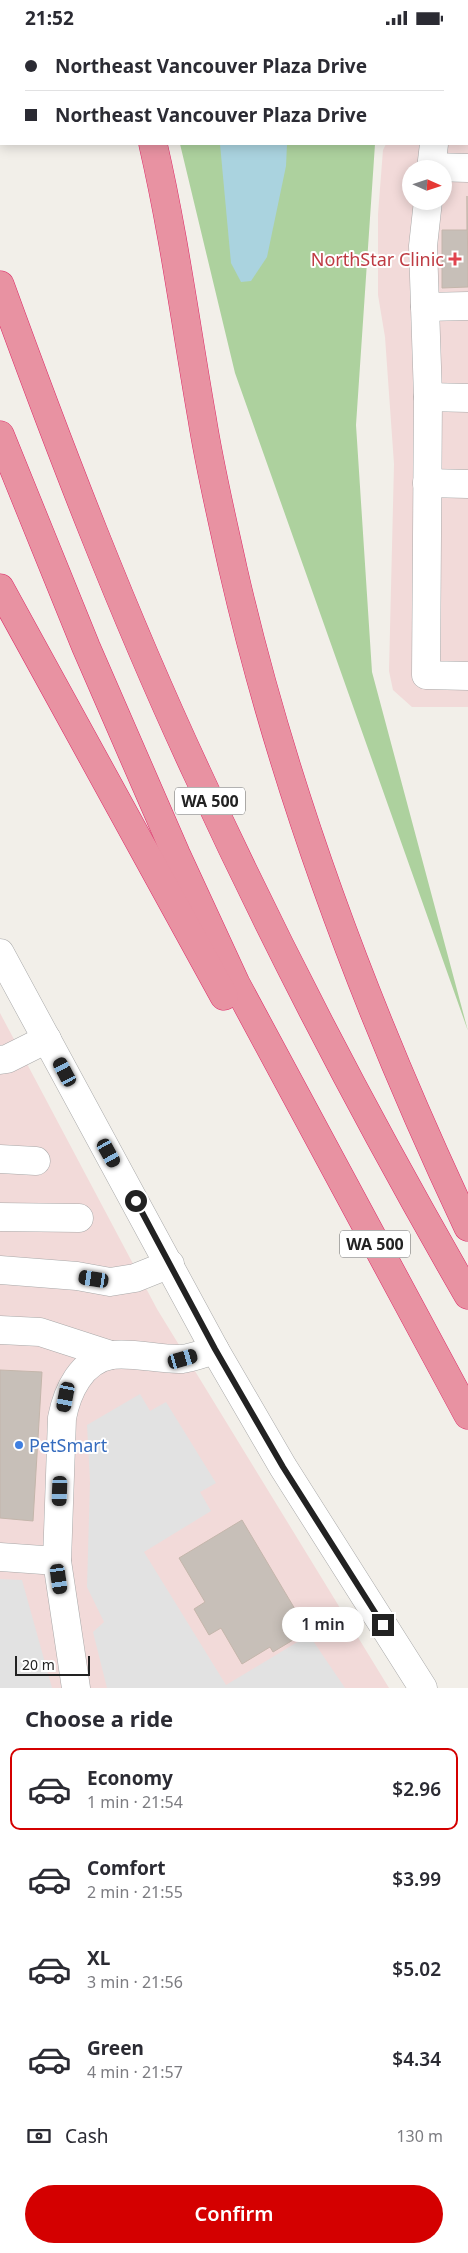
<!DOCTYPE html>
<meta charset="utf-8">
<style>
:root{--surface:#fff;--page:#f7f7f7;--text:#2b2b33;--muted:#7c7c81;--line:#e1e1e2;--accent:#d40000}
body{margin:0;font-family:"Noto Sans",sans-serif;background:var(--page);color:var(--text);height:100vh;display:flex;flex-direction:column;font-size:19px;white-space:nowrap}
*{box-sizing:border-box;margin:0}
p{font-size:16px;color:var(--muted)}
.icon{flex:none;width:28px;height:28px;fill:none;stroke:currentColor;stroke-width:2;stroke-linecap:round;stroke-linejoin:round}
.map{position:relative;height:1653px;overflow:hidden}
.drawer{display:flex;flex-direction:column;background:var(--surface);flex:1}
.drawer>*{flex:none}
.hud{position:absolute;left:0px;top:0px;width:469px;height:110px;box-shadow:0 2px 12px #0003;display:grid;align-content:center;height:110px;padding:0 25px;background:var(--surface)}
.needle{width:32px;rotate:93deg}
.tools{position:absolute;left:402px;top:125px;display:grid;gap:10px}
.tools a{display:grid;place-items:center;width:50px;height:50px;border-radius:50%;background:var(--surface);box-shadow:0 2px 12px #0003;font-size:25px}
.scale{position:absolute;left:15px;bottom:12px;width:75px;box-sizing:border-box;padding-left:5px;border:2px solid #222;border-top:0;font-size:14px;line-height:18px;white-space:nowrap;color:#222;-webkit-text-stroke:4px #fff;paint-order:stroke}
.end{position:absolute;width:22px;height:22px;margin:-11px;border:6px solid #222;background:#fff;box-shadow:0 0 0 2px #fff}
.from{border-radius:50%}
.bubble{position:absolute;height:35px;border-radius:18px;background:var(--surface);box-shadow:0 2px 12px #0003;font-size:16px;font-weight:600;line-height:35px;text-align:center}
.car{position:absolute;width:15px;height:30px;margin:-15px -8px;border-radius:6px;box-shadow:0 0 4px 1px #0007;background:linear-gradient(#222 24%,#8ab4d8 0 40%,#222 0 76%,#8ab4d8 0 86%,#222 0)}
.hud b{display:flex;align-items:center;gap:18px;height:48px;font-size:19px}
.hud b+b{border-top:1px solid var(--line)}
.hud i{width:12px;height:12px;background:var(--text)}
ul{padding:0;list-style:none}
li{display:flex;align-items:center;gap:15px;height:82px;margin:0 10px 8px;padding:0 15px;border:2px solid transparent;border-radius:10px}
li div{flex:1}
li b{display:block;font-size:19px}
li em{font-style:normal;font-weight:600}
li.on{border-color:var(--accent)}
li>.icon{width:45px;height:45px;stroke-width:1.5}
h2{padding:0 25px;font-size:22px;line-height:60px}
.pay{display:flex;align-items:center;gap:12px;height:55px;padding:0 25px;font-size:19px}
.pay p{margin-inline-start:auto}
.cta{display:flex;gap:10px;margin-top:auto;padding:10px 25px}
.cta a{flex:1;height:58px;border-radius:30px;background:var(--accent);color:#fff;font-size:20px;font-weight:600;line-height:58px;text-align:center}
.status{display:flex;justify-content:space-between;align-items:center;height:35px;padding:0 25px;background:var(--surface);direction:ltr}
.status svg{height:14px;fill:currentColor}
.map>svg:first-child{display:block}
</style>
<div class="status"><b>21:52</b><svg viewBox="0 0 49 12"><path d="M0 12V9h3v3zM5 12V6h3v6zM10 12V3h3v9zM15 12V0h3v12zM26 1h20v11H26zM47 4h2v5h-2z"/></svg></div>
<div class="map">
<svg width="468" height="1653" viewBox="0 0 468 1653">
<rect width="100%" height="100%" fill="#f2efe9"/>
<g fill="#f2dad9" fill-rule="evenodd">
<path d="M429 0H468V672H412L393 655 389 636 394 429 385 302 378 260V179L383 115 386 109H468V1ZM411 134H444V166H411Z"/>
<path d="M0 978 157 1274 389 1653H0Z"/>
</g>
<g fill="#add19e">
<path d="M154 0H384L383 1Z"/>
<path d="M180 109H375L356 390 372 637 468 996 235 338Z"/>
</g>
<g fill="#e2e2e2">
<path d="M140 1359 150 1376 166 1367 216 1448 200 1457 211 1476 144 1517 226 1650 309 1600 345 1653H107L93 1597 104 1587 87 1552 90 1446 87 1390Z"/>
<path d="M0 1544 22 1545 52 1653H0Z"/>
</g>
<path fill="#aad3df" d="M220 109H287L286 131 267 222 251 246 241 247 231 228Z"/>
<g fill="#c7bfb8" stroke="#c4b6ab">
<path d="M467 161 468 252 442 253V195H467Z"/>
<path d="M0 1335 42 1337 33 1486 0 1483Z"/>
<path d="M242 1485 308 1596 273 1617 270 1612 242 1629 221 1593 209 1600 194 1574 205 1567 179 1523Z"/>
</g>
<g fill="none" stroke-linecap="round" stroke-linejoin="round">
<g stroke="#a9a9a9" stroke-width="29">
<g id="minor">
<path d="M432 132 468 133"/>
<path d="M431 134 434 109"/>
<path d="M428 166 423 211 428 362 426 640 468 641"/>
<path d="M425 272 468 271"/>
<path d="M428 362 468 363"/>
<path d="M427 448 468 449"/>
<path d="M0 918 215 1315 283 1432 423 1653"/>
<path d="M0 1025 7 1024 47 1004"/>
<path d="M0 1124 36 1126"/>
<path d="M0 1182 79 1183"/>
<path d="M0 1235 77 1241 110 1247 135 1243 170 1229"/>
<path d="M0 1295 40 1297 111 1320"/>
<path d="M0 1522 57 1526"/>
<path d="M76 1653 57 1526 62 1383C67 1357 81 1325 112 1320 133 1317 160 1325 182 1324 192 1323 205 1318 215 1315"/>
</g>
</g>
<g stroke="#dc2a67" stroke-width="29">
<g id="highway">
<path d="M126 0V1"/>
<path d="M153 109C174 200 186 292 202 383 210 434 222 484 233 534 285 761 369 982 468 1192"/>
<path d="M0 250C60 415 123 579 197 738 279 916 370 1090 468 1260"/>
<path d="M0 400 86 612 176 819 236 949 468 1380"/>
<path d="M0 553 224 961"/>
</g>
</g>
<use href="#minor" stroke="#fff" stroke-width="28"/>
<use href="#highway" stroke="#e892a2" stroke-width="28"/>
</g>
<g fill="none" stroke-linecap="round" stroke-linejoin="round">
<path stroke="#222" stroke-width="6" d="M136 1166 215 1314 283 1432 383 1590"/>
</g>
<path fill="#e0444e" stroke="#fff" stroke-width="2" d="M452.5 216.5h5v5h5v5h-5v5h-5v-5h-5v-5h5z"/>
<circle fill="#3f7fe0" stroke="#fff" stroke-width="2" cx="19" cy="1410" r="5"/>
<g text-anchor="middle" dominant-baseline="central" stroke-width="4" stroke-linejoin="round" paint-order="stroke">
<g fill="#fff" stroke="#646464" stroke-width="1">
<rect x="175" y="752.5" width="70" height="27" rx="4"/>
<rect x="340" y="1195.5" width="70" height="27" rx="4"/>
</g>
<g font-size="16" font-weight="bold" fill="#222">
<text x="210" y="766">WA 500</text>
<text x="375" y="1209">WA 500</text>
</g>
<g font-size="18" fill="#be3a42" stroke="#fff" text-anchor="end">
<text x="444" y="224">NorthStar Clinic</text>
</g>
<g font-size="18" fill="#366cbe" stroke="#fff" text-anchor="start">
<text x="29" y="1410">PetSmart</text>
</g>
</g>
</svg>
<div class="tools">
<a><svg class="needle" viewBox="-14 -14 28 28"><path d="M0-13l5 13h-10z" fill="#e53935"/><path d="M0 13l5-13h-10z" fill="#7c7c81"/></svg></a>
</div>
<div class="scale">20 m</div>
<i class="end from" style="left:136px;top:1166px"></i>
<i class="end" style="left:383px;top:1590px"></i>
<div class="bubble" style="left:282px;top:1572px;width:82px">1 min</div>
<i class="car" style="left:65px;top:1037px;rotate:332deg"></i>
<i class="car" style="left:109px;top:1118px;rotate:151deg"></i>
<i class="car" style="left:94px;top:1244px;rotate:279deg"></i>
<i class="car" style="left:183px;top:1324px;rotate:74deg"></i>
<i class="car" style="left:66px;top:1362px;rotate:191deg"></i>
<i class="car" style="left:60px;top:1456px;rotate:182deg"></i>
<i class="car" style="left:59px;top:1544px;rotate:172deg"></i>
<div class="hud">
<b><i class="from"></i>Northeast Vancouver Plaza Drive</b>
<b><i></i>Northeast Vancouver Plaza Drive</b>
</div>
</div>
<section class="drawer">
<h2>Choose a ride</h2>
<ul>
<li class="on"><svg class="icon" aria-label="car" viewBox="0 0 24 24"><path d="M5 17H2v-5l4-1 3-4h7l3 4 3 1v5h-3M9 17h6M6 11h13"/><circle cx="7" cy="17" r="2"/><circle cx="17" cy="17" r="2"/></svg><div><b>Economy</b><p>1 min · 21:54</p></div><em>$2.96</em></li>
<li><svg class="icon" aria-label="car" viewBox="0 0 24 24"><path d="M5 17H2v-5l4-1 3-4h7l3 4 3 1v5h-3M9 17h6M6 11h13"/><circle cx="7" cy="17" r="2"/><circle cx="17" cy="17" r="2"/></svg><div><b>Comfort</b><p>2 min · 21:55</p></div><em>$3.99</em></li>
<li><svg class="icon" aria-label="car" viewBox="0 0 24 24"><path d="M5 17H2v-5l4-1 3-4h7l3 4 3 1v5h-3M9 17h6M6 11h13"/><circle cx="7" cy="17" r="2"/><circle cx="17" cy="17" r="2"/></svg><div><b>XL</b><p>3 min · 21:56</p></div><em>$5.02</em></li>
<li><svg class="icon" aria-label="car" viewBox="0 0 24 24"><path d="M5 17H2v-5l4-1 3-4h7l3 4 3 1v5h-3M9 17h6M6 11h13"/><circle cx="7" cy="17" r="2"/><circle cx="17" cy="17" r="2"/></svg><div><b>Green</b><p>4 min · 21:57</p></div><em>$4.34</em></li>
</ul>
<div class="pay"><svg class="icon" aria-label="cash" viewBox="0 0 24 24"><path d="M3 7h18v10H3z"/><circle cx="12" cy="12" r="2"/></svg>Cash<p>130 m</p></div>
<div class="cta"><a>Confirm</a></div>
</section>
